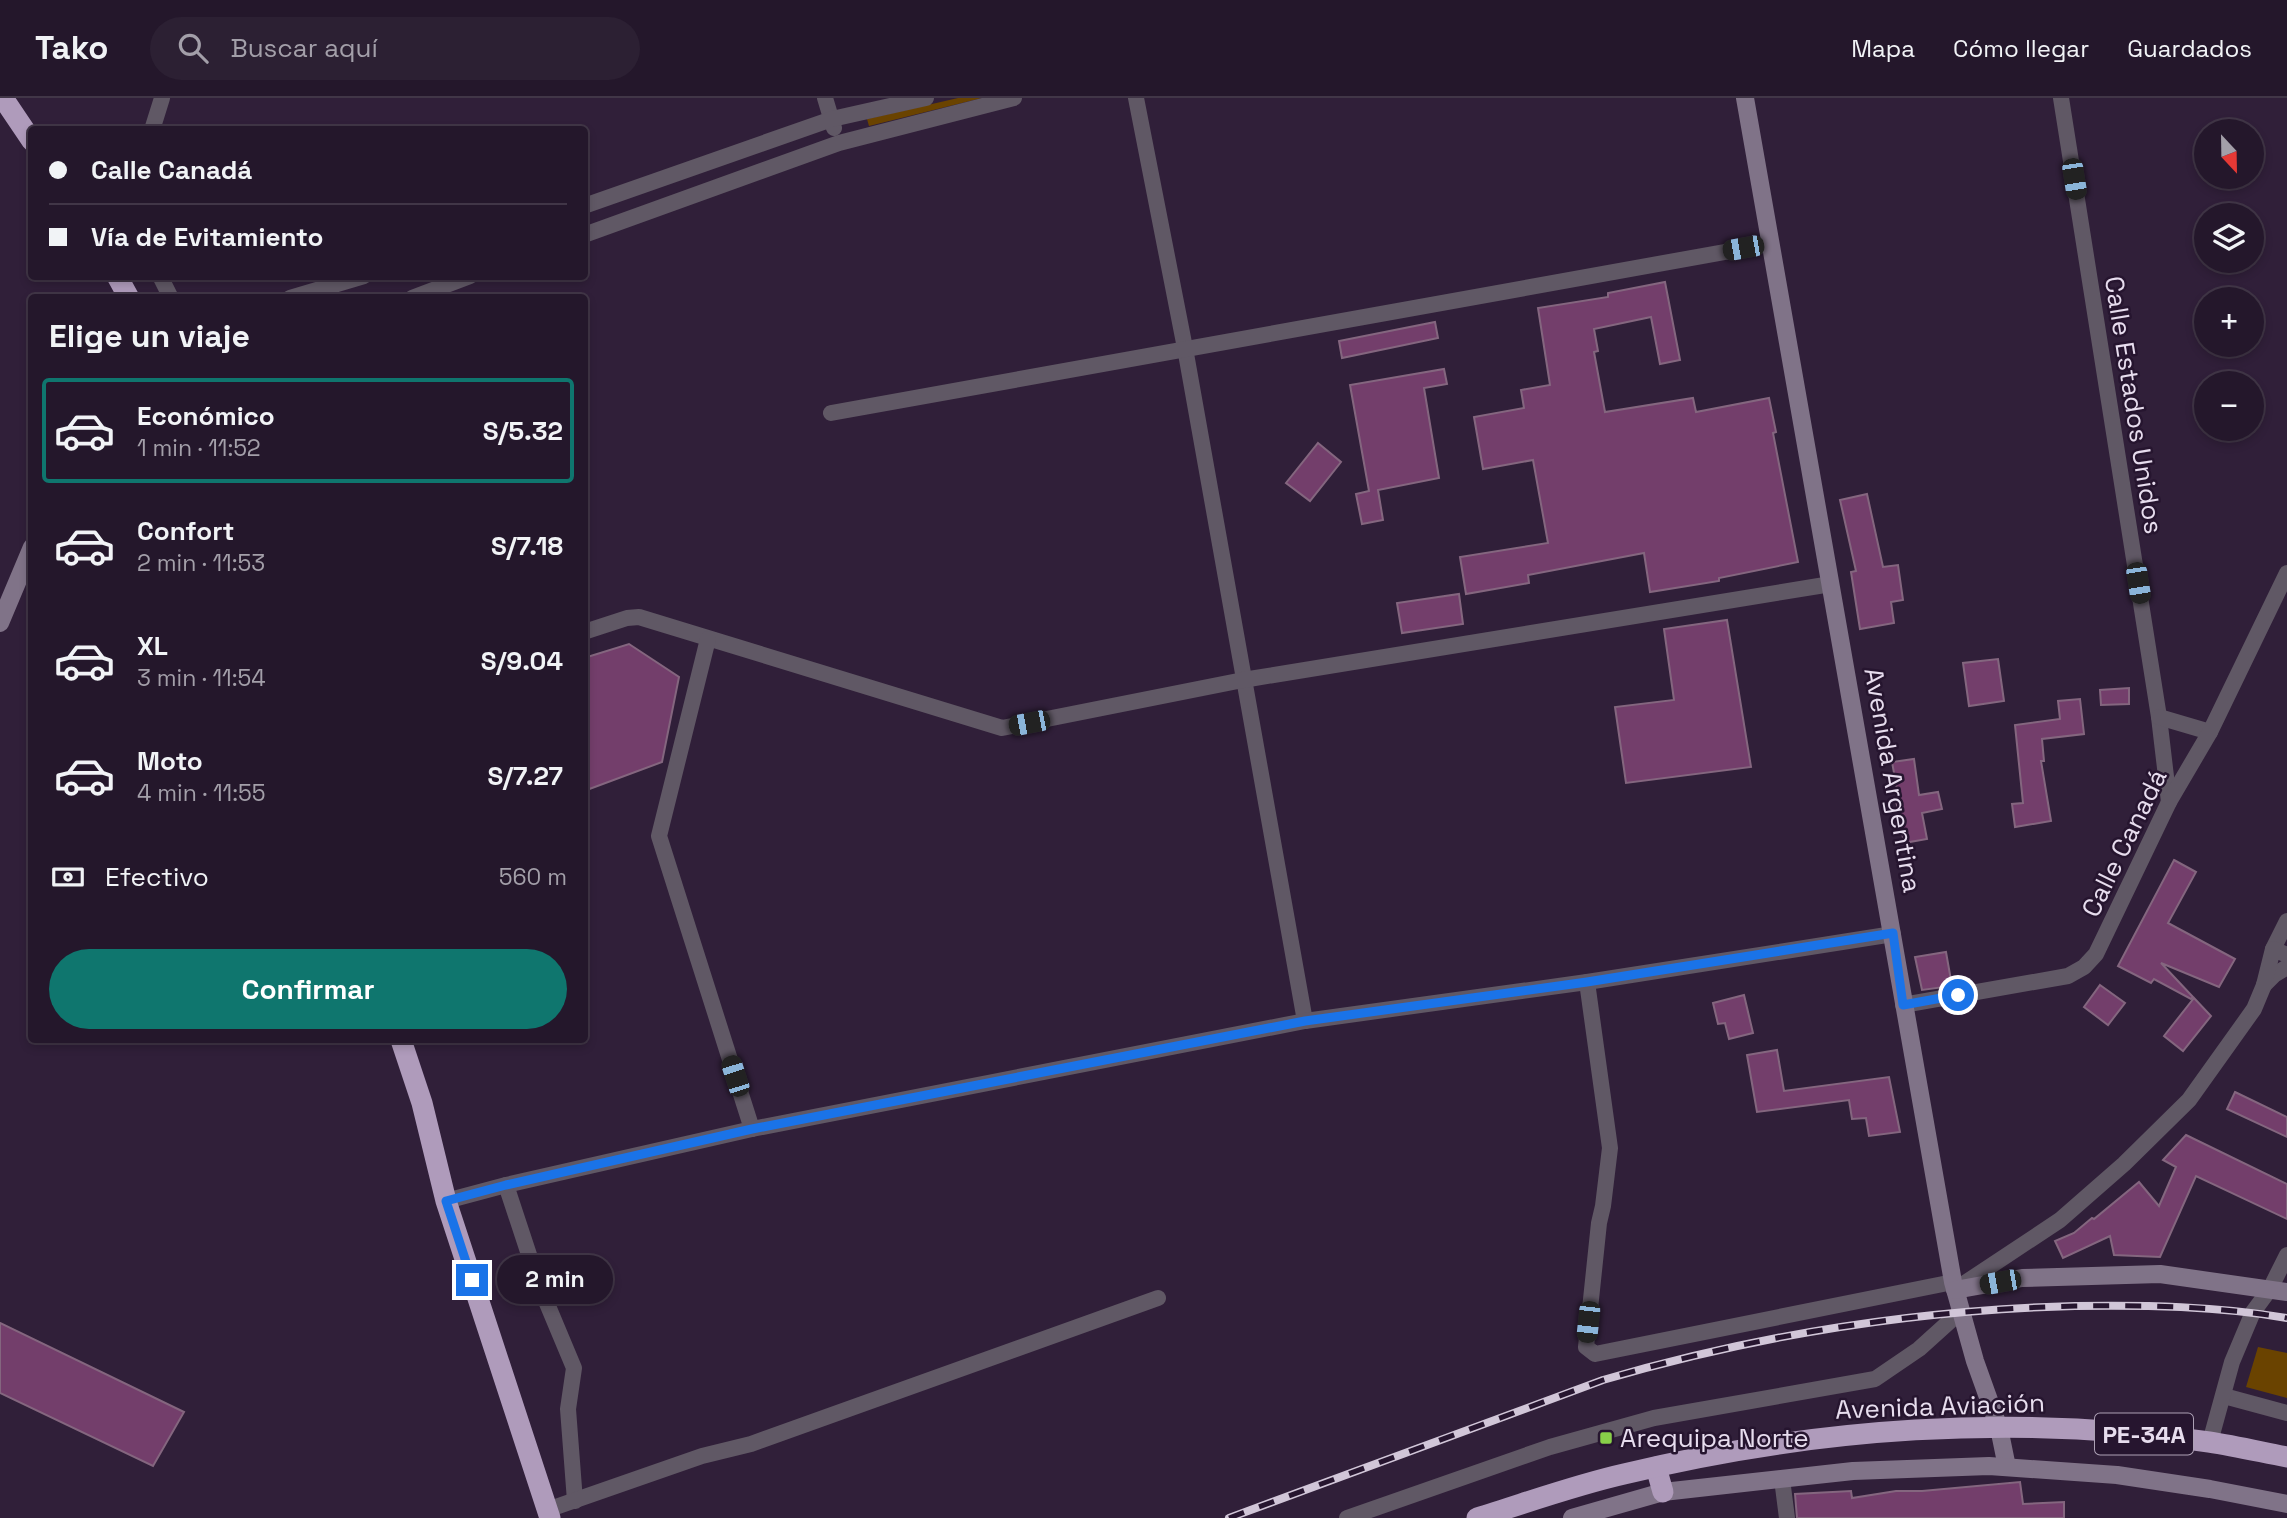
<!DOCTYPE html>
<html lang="es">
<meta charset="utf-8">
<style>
:root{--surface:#24172b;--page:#2c2033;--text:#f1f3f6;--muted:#a39fa9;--line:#413647;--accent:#0f766e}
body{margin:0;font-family:"Space Grotesk",sans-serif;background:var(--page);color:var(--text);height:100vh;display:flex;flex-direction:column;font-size:26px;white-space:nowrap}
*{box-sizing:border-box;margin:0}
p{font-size:23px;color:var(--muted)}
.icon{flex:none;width:38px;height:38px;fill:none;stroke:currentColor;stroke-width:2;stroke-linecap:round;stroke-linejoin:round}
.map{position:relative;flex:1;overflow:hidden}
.sheet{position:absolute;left:28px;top:196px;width:560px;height:749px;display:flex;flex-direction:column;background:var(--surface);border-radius:7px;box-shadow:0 4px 10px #0003,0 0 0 2px var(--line)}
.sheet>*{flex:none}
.hud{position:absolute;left:28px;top:28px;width:560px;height:154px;border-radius:7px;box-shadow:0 4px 10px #0003,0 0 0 2px var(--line);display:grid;align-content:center;height:154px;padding:0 21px;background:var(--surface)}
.needle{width:46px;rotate:158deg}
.controls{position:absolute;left:2194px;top:21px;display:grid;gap:14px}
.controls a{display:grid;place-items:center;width:70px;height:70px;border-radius:50%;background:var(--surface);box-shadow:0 4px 10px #0003,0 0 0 2px var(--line);font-size:35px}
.end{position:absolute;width:32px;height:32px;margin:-16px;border:9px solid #1a73e8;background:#fff;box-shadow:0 0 0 4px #fff}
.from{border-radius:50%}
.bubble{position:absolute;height:49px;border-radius:24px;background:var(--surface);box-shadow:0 4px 10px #0003,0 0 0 2px var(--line);font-size:23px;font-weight:800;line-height:49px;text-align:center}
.car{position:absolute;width:21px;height:42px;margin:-21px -10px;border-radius:9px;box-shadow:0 0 5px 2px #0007;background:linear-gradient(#222 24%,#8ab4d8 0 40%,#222 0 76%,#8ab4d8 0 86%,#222 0)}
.hud b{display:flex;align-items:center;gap:24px;height:66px;font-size:26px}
.hud b+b{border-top:2px solid var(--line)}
.hud i{width:18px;height:18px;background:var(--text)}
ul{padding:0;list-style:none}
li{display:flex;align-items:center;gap:21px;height:105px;margin:0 14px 10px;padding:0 7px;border:4px solid transparent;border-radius:7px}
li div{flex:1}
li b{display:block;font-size:26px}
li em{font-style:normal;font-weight:800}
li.selected{border-color:var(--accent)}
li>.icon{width:63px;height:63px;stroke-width:1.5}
h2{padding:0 21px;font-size:32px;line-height:84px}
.pay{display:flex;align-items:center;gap:18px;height:77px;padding:0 21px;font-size:26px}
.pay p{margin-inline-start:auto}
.cta{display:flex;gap:14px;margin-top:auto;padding:14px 21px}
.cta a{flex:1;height:80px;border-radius:42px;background:var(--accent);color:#fff;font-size:28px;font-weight:800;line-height:80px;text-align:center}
header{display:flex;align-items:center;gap:42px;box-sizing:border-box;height:98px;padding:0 35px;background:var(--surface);border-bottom:2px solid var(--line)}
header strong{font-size:33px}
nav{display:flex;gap:38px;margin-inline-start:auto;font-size:24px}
.search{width:490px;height:63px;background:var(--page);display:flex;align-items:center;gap:18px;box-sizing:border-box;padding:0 24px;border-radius:38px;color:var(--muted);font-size:26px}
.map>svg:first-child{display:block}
</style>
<header>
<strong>Tako</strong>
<div class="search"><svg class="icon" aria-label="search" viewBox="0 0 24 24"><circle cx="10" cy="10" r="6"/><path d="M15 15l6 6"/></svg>Buscar aquí</div>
<nav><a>Mapa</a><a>Cómo llegar</a><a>Guardados</a></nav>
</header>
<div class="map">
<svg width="2287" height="1420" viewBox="0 0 2287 1420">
<rect width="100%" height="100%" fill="#301f39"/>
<g fill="#6a4300">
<path d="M958 0H982L869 28 867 21Z"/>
<path d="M2258 1249 2287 1255V1300L2246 1289Z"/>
</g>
<g fill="#733e6b" stroke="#84667f" stroke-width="2">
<path d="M1665 184 1680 262 1660 266 1651 219 1594 231 1598 253 1594 254 1605 314 1693 300 1696 314 1769 300 1776 334 1773 335 1798 464 1719 480V483L1650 494 1644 455 1528 477 1529 485 1466 496 1460 459 1548 445 1533 362 1483 371 1474 319 1524 310 1521 292 1550 287 1538 210 1608 199V195Z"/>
<path d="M1435 224 1438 240 1342 260 1339 243Z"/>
<path d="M1444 271 1447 286 1424 290 1439 380 1378 392 1383 422 1362 426 1356 396 1369 393 1350 287Z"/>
<path d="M1318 345 1341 364 1310 403 1286 385Z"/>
<path d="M1867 396 1883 469 1898 467 1903 502 1891 504 1894 525 1860 531 1851 474 1856 473 1840 402Z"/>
<path d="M1459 496 1463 526 1402 535 1397 505Z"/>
<path d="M1727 522 1751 669 1626 685 1615 609 1674 602 1664 531Z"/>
<path d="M629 546 679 579 662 664 584 693V560Z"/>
<path d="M1998 561 2004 603 1969 608 1963 565Z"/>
<path d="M2129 590V606L2101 607 2100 592Z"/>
<path d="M2080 601 2084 636 2042 641 2044 663H2041L2051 723 2015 729 2012 706 2023 705 2015 627 2060 621 2058 603Z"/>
<path d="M1914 661 1919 697 1938 694 1942 711 1922 715 1927 741 1904 745 1896 702H1899L1892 664Z"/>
<path d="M2174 762 2196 774 2168 825 2235 861 2219 889 2161 865 2193 899 2191 901 2154 881 2151 885 2118 868Z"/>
<path d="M1946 854 1952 888 1922 892 1915 859Z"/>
<path d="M2100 887 2125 905 2108 927 2084 909Z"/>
<path d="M1744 897 1753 935 1729 941 1725 925 1718 926 1713 905Z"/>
<path d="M2194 900 2211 918 2183 953 2164 938Z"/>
<path d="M1777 952 1784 993 1889 979 1900 1034 1869 1038 1866 1020 1852 1021 1849 1002 1757 1014 1747 957Z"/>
<path d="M2235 994 2287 1019V1039L2227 1011Z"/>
<path d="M2186 1037 2287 1086V1121L2196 1078 2160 1159 2114 1157 2110 1138 2063 1160 2055 1143 2074 1135 2092 1120 2094 1121 2139 1084 2159 1108 2176 1069 2163 1062Z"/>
<path d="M0 1225 184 1314 153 1368 0 1295Z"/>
<path d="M2020 1384 2023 1406 2064 1404V1420H1797L1795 1396 1851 1393 1852 1400 1896 1393H1922Z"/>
</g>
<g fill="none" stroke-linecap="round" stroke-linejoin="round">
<g stroke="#605865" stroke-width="16">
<path d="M825 0 834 30"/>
<path d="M1136 0 1185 250 1305 923"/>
<path d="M2061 0 2159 619 2169 704"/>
<path d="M152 32 162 0"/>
<path d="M584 108 832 21 926 0"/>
<path d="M584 137 839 45 1014 0"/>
<path d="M160 178 171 200"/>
<path d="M290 200 364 178"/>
<path d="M412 200 470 178"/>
<path d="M831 315 1769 146"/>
<path d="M584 534 627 520 639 519 1002 630 1243 582 1831 486"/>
<path d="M708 541 659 738 752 1031"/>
<path d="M2159 619 2210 634"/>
<path d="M2273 851 2287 823"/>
<path d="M1587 884 1610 1050 1603 1108 1599 1125 1586 1249 1595 1256 1953 1184"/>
<path d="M2264 887 2274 877 2287 869"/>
<path d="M1903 907 2068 878 2084 869 2096 856 2169 704 2210 634 2287 475"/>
<path d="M506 1087 538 1184 574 1270 568 1311 575 1403"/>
<path d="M446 1103 506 1087 752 1031 1305 923 1587 884 1893 836"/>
<path d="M1956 1191 2060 1122 2124 1066 2189 1002 2254 911 2264 887 2273 851 2287 857"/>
<path d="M2224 1298 2287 1315"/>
<path d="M2210 1344 2232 1264 2253 1214 2270 1191 2287 1157"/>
<path d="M1782 1381 1787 1420"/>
<path d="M547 1412 702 1358 751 1346 1158 1200"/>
<path d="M1347 1420 1550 1349 1654 1320 1875 1281 1919 1251 1960 1214"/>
</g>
<g stroke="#807388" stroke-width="18">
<path d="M1745 0 1953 1184 1975 1263 1999 1330 2007 1369"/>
<path d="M0 525 32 449"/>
<path d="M1955 1192 2022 1180 2160 1176 2287 1194"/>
<path d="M1572 1420 1663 1394 1853 1373 1989 1368 2117 1377 2210 1391 2287 1406"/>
</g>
<g stroke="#af9bbb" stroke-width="21">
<path d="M3 0 32 43"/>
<path d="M117 178 129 200"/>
<path d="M401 942 422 1005 446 1103 550 1420"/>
<path d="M1656 1369 1663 1394"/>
<path d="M1477 1420C1526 1405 1575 1387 1624 1376 1814 1330 2016 1315 2209 1344 2235 1348 2261 1354 2287 1359"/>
</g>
<g stroke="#d1c6d8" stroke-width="8">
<path id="rail" d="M1229 1420 1603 1282C1757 1237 1914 1212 2075 1208 2145 1207 2217 1208 2287 1220"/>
</g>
<use href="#rail" stroke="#26152f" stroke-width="5" stroke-dasharray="16" stroke-linecap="butt"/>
</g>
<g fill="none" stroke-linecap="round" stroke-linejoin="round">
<path stroke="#1a73e8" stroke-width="9" d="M472 1182 446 1103 506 1087 752 1031 1305 923 1587 884 1893 835 1903 907 1958 897"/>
</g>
<rect fill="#88cf49" stroke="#26152f" stroke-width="2.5" x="1599" y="1333" width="14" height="14" rx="3.5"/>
<g text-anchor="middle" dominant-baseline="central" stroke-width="5" stroke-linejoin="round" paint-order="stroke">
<rect fill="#26152f" stroke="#ada1b5" stroke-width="2" x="2095" y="1315.5" width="98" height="41" rx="5"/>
<g font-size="24" font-weight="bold" fill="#e7ddee">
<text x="2144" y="1336">PE-34A</text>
</g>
<g font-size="26" fill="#e7ddee" stroke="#26152f">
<text transform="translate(2134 307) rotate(81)">Calle Estados Unidos</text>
<text transform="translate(1893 682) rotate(80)">Avenida Argentina</text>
<text transform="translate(2124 745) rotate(-64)">Calle Canadá</text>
<text transform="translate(1940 1308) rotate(-2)">Avenida Aviación</text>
</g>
<g font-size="26" fill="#e7ddee" stroke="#26152f" text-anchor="start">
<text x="1620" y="1340">Arequipa Norte</text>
</g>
</g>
</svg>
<div class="controls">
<a><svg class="needle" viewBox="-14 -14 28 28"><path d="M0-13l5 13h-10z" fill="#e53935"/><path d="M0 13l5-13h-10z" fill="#a39fa9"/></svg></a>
<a><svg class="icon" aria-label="layers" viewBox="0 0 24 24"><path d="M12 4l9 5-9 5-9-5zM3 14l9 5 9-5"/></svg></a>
<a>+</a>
<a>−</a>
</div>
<i class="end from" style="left:1958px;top:897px"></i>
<i class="end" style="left:472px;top:1182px"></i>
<div class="bubble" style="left:497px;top:1157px;width:116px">2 min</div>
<i class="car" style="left:2074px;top:81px;rotate:171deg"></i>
<i class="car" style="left:1743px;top:150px;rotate:260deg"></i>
<i class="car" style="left:2138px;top:485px;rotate:171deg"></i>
<i class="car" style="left:1029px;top:625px;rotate:259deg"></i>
<i class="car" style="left:735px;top:978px;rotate:342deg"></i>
<i class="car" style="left:2000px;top:1184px;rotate:260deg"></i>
<i class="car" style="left:1588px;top:1224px;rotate:186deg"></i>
<div class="hud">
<b><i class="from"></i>Calle Canadá</b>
<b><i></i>Vía de Evitamiento</b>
</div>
<section class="sheet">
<h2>Elige un viaje</h2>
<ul>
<li class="selected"><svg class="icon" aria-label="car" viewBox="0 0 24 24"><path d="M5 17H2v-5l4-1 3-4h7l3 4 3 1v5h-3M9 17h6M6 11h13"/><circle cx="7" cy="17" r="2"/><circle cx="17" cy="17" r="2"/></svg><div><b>Económico</b><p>1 min · 11:52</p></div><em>S/5.32</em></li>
<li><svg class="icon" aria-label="car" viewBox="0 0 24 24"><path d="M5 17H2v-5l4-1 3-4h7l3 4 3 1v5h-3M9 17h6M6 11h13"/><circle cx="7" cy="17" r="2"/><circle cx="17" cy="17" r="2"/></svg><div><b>Confort</b><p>2 min · 11:53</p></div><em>S/7.18</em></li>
<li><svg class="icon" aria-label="car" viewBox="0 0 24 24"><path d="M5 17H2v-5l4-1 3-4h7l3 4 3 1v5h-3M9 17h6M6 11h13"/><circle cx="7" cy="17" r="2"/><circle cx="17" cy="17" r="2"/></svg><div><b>XL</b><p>3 min · 11:54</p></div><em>S/9.04</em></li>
<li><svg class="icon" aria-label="car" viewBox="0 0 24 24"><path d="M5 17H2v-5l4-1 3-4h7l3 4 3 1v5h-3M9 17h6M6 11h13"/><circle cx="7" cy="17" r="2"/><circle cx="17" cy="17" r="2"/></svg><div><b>Moto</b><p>4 min · 11:55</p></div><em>S/7.27</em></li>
</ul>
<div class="pay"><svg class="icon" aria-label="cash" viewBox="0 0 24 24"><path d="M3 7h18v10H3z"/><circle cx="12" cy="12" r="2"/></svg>Efectivo<p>560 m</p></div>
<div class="cta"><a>Confirmar</a></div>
</section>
</div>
